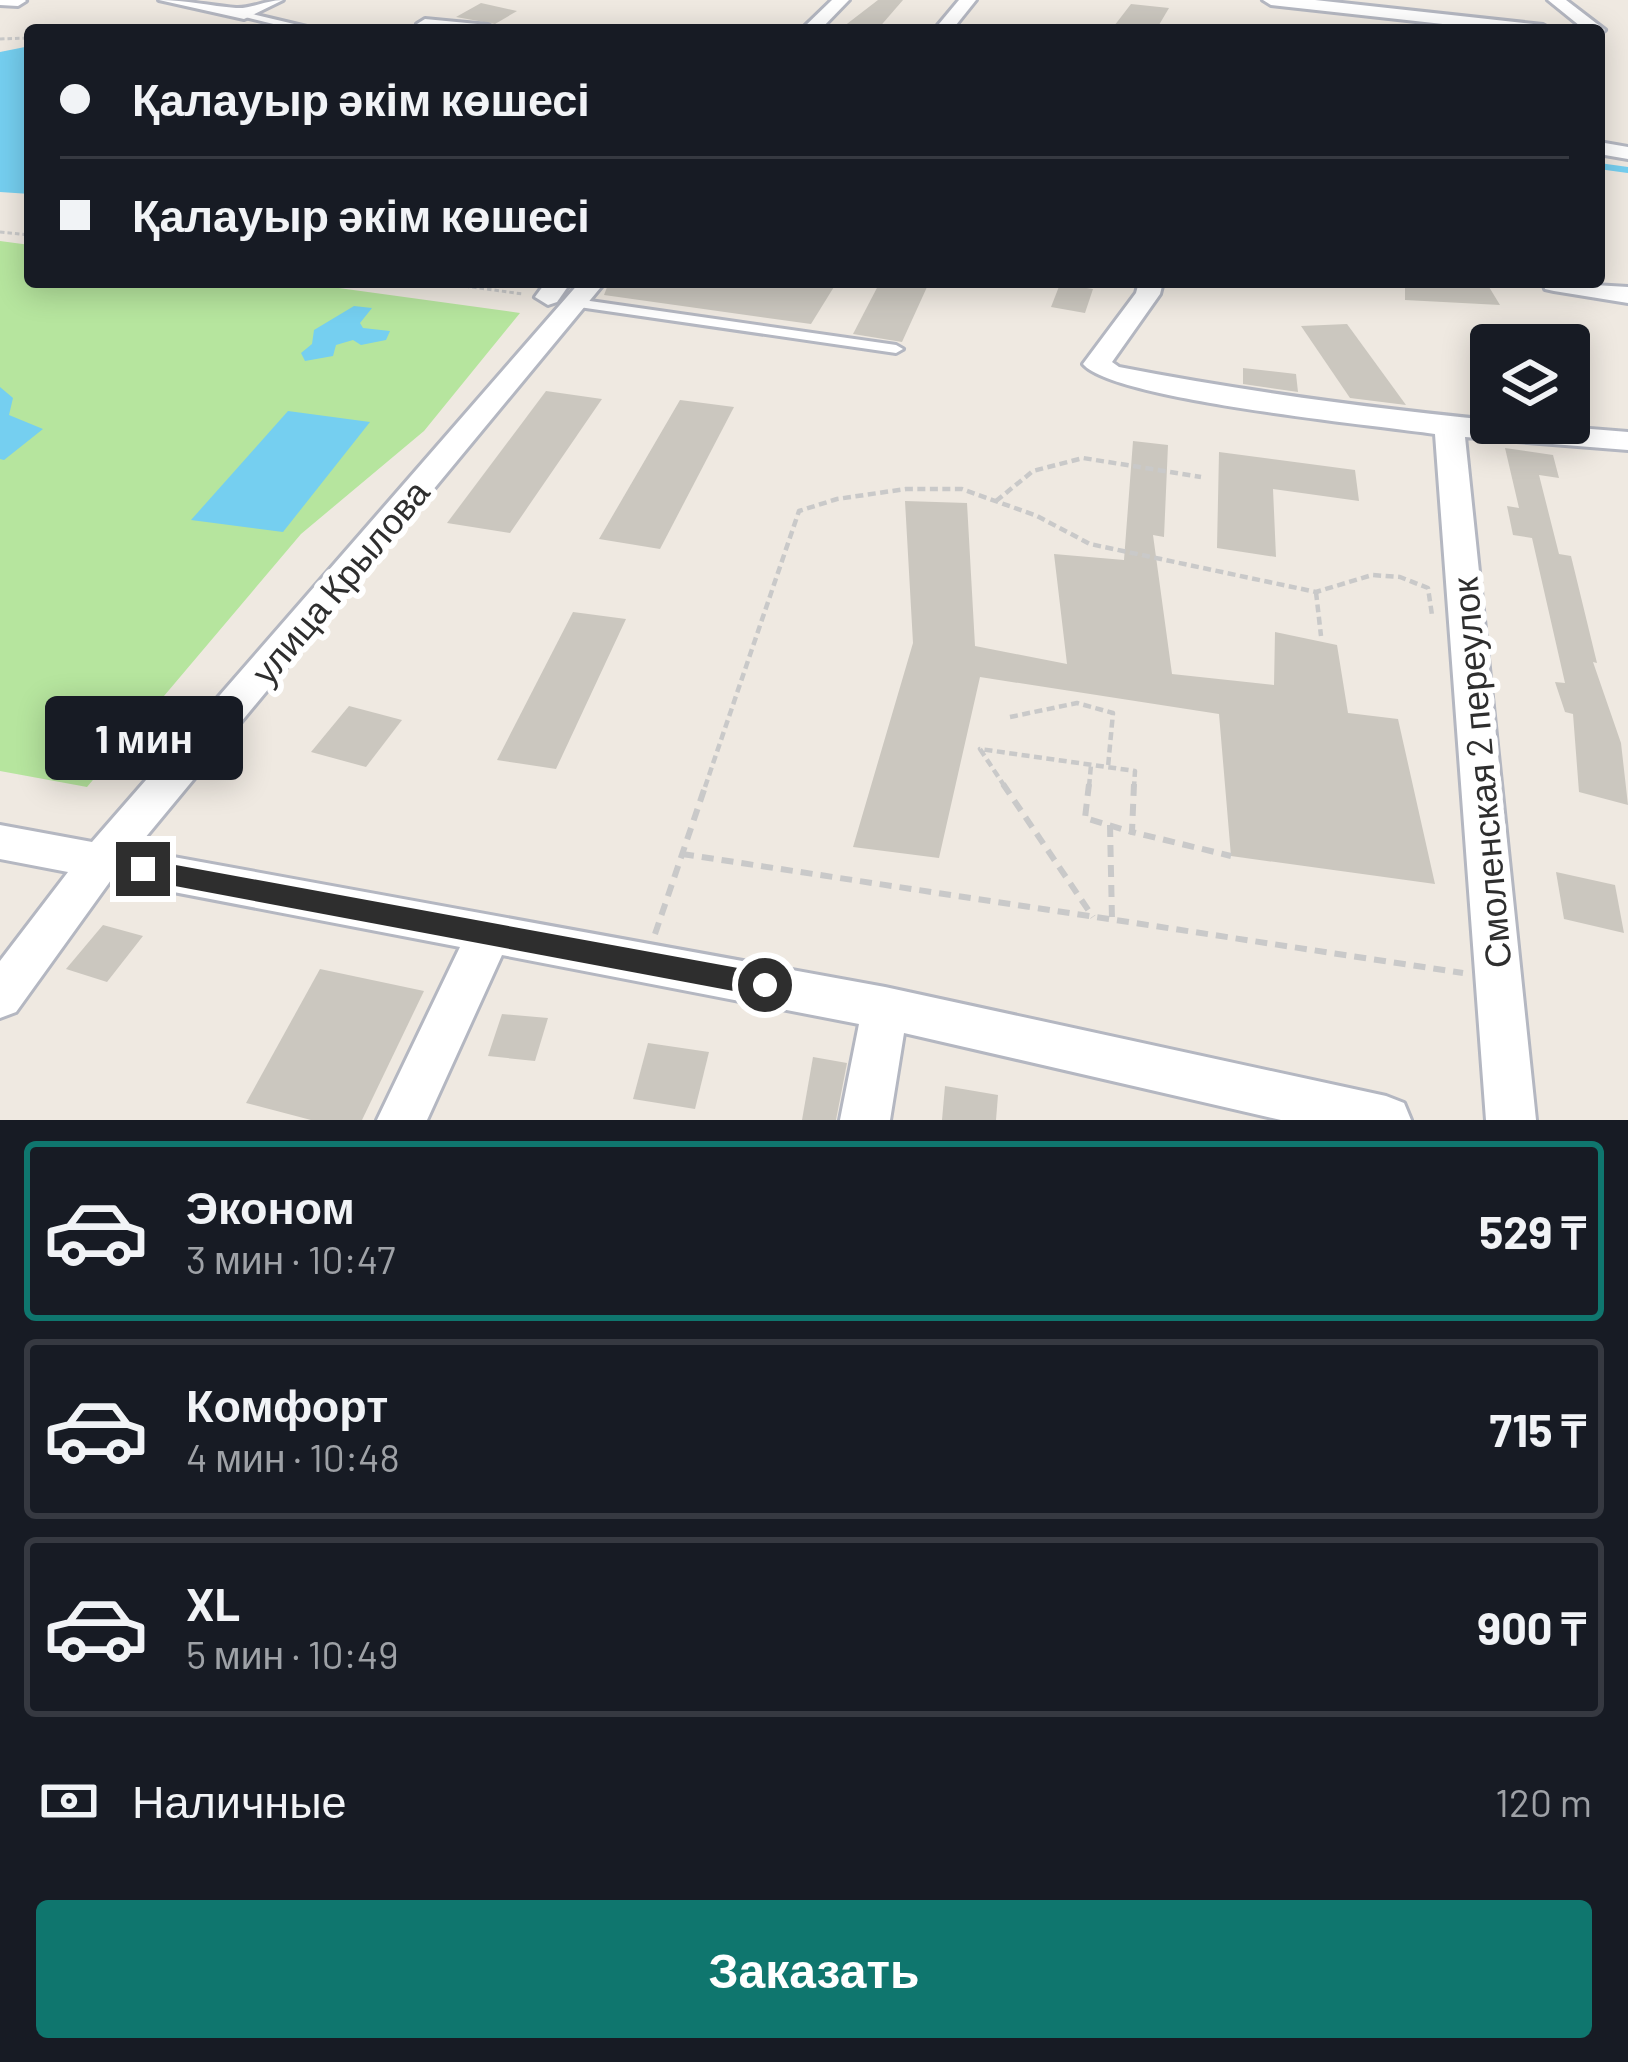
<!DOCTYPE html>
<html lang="ru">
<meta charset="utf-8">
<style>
:root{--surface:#171b24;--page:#242831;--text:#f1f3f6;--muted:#9ea1a6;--line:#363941;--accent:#0f766e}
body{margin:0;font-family:Barlow,sans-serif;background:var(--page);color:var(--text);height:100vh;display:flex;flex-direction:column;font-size:45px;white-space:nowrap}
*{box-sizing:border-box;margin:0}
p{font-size:39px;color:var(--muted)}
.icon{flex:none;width:66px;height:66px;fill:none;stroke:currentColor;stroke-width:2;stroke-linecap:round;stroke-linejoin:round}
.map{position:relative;height:1120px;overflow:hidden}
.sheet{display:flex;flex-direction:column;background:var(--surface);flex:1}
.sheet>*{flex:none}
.top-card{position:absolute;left:24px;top:24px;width:1581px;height:264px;border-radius:12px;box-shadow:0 6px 30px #0003;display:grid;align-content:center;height:264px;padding:0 36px;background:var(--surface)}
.controls{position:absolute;left:1470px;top:324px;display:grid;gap:24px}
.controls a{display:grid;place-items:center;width:120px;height:120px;border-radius:12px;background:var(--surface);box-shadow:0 6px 30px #0003;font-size:60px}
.end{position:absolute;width:54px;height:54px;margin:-27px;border:15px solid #2e2e2e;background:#fff;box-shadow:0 0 0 6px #fff}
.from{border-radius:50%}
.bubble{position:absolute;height:84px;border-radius:12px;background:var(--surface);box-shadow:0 6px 30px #0003;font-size:39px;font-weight:700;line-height:84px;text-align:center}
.top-card b{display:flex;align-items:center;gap:42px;height:114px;font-size:45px}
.top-card b+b{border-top:3px solid var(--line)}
.top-card i{width:30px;height:30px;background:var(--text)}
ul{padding:21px 0 0;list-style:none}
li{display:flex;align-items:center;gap:36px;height:180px;margin:0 24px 18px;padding:0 12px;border:6px solid var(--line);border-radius:12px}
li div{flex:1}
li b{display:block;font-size:45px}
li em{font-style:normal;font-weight:700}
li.active{border-color:var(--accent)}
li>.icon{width:108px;height:108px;stroke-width:1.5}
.pay{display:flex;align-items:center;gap:30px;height:132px;padding:0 36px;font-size:45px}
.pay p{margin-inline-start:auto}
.cta{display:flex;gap:24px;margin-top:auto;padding:24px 36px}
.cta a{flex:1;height:138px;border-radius:12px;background:var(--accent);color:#fff;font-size:48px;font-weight:700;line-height:138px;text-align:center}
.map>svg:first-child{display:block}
</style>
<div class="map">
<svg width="1628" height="1120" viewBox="0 0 1628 1120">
<rect width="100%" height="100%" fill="#efe9e1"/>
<path fill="#b6e59e" d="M0 241 30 245V282H295L520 313 424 431 301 534 87 787 0 771Z"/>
<g fill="#75cff0">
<path d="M30 46V194L0 192V52Z"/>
<path d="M354 306 372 308 360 323 363 328 390 331 386 340 361 345 353 340 336 345 333 356 305 361 301 353 312 344 314 330Z"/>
<path d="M0 387 13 398 9 415 43 429 4 460 0 459Z"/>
<path d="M288 411 370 422 283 532 191 520Z"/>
</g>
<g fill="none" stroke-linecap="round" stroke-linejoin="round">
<path stroke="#75cff0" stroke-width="6" d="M1599 166 1628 170"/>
</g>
<g fill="#cbc7bf">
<path d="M878 0H903L877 30H839Z"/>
<path d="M481 3 517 11 495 24 456 17Z"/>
<path d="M1131 4 1169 8 1156 30H1111Z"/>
<path d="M609 282H837L811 324 604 295Z"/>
<path d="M880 282 927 287 902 342 853 334Z"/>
<path d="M1405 282H1486L1500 305 1405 300Z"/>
<path d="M1060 284 1093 289 1085 313 1051 307Z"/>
<path d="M1347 324 1406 405 1350 398 1301 326Z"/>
<path d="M1243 368 1296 374 1298 392 1243 384Z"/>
<path d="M546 391 602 399 510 533 447 523Z"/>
<path d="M680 400 734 407 660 549 599 539Z"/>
<path d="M1133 441 1168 445 1164 537 1153 535 1172 674 1274 685 1275 632 1337 645 1348 713 1398 719 1435 884 1231 856 1219 714 980 677 939 858 853 847 913 643 905 501 967 503 975 646 1067 664 1054 554 1124 560Z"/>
<path d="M1505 448 1553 455 1559 478 1539 475 1559 554 1571 556 1597 663 1593 662 1621 743 1628 805 1579 792 1573 714 1565 712 1555 682 1565 683 1532 538 1513 535 1507 506 1519 508Z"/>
<path d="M1219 452 1355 470 1359 501 1273 489 1276 557 1217 548Z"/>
<path d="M573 612 626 619 556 769 497 760Z"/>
<path d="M349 706 402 720 366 767 311 752Z"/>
<path d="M1556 872 1615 885 1624 933 1564 919Z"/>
<path d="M103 925 143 936 107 982 66 969Z"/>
<path d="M320 969 424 991 362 1120H311L246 1103Z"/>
<path d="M502 1014 548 1018 535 1061 488 1056Z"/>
<path d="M648 1043 709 1052 695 1109 633 1099Z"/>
<path d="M813 1057 847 1063 836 1120H802Z"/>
<path d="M945 1086 998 1095 996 1120H942Z"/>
</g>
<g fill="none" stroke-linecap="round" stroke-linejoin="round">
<g stroke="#b4b7c1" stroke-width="6">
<g id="service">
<path d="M244 12 311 28 312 30H298L241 16Z"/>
<path d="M576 299 896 345 903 349 896 353 572 306V300Z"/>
</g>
</g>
<g stroke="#b4b7c1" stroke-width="6">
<g id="minor">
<path d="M0 0H25L26 1 18 6 0 5Z"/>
<path d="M159 0C186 0 210 6 236 8 251 9 267 0 283 0L244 19Z"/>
<path d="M832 0H849L820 30H801Z"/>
<path d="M959 0H976L952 30H934Z"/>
<path d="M1263 0H1315L1543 25 1552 30H1497L1271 5Z"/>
<path d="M1548 0H1566L1605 30 1599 34V30H1585Z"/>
<path d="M425 19 488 25 497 30 419 28 417 24Z"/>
<path d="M1599 142 1628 147V159L1599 154Z"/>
<path d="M546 282H571L557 302 548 305 535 297Z"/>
<path d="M580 282H605L135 850 885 987 1386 1096 1404 1103 1411 1120H1281L904 1033 890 1120H840L859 1024 502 955 427 1120H377L460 947 111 880 16 1012 0 1018V961L68 872 0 859V825L92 842Z"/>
<path d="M1139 282H1163L1160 294 1112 362 1119 367C1288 400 1457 419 1628 432V450L1465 437 1536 1120H1486L1435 434C1375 425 1113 400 1083 364L1136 293Z"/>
<path d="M1543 282 1628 287V303L1554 291 1545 289Z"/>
</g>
</g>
<g stroke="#c9c9c9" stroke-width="3" stroke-dasharray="4.5 3" stroke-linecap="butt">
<path d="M337 27 403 28"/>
<path d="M322 28 340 30"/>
<path d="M185 30 209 26"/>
<path d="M0 39 30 38"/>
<path d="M0 232 30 235"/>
<path d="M435 282 523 294"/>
</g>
<g stroke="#c9c9c9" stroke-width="4.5" stroke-dasharray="8 4.5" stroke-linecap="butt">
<path d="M996 501 1033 471 1083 458 1201 477"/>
<path d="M1316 592 1321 636"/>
<path d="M1010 717 1077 703 1113 713 1108 767"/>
<path d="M705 787 799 511 837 499 906 489H962L1037 516 1090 544 1316 592 1372 575 1400 577 1428 588 1432 615"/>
<path d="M1005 787 980 749 1135 771 1134 787"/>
<path d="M1089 787 1091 765"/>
</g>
<g stroke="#c9c9c9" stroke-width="6" stroke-dasharray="12 8" stroke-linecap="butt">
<path d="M1003 784 1093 917"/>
<path d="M1089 784 1085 818 1132 832"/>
<path d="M1134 784 1132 832 1231 856"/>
<path d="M1110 825 1112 920"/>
<path d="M682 854 1463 973"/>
<path d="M655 934 706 784"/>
</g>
<use href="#service" fill="#fff" fill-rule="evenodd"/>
<use href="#minor" fill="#fff" fill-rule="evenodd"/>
</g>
<path fill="#2e2e2e" d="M143 859 765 973 775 977 779 985 775 994 765 997 143 880 131 869Z"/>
<g text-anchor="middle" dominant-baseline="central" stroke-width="12" stroke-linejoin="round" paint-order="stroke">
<g font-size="36" fill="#2e2e2e" stroke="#fff">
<text transform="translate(339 581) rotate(-50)">улица Крылова</text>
<text transform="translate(1480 773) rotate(-95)">Смоленская 2 переулок</text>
</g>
</g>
</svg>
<div class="controls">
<a><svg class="icon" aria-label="layers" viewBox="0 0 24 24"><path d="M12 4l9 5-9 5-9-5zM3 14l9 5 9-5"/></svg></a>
</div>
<i class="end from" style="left:765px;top:985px"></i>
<i class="end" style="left:143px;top:869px"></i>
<div class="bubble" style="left:45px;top:696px;width:198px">1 мин</div>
<div class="top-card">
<b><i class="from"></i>Қалауыр әкім көшесі</b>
<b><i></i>Қалауыр әкім көшесі</b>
</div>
</div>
<section class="sheet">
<ul>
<li class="active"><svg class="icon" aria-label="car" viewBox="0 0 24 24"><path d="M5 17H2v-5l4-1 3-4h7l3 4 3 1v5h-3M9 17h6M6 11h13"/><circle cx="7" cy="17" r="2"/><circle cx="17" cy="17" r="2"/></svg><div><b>Эконом</b><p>3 мин · 10:47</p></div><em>529 ₸</em></li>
<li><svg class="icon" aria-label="car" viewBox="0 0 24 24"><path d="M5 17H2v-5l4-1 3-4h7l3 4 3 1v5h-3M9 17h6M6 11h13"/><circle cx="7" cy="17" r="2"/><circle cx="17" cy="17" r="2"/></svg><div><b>Комфорт</b><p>4 мин · 10:48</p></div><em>715 ₸</em></li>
<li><svg class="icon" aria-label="car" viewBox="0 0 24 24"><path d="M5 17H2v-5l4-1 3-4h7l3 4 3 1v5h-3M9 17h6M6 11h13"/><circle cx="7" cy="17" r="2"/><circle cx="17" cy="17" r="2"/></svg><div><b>XL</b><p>5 мин · 10:49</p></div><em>900 ₸</em></li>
</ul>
<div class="pay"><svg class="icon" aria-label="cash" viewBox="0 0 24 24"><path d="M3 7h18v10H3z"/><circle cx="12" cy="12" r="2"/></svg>Наличные<p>120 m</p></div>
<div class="cta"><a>Заказать</a></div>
</section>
